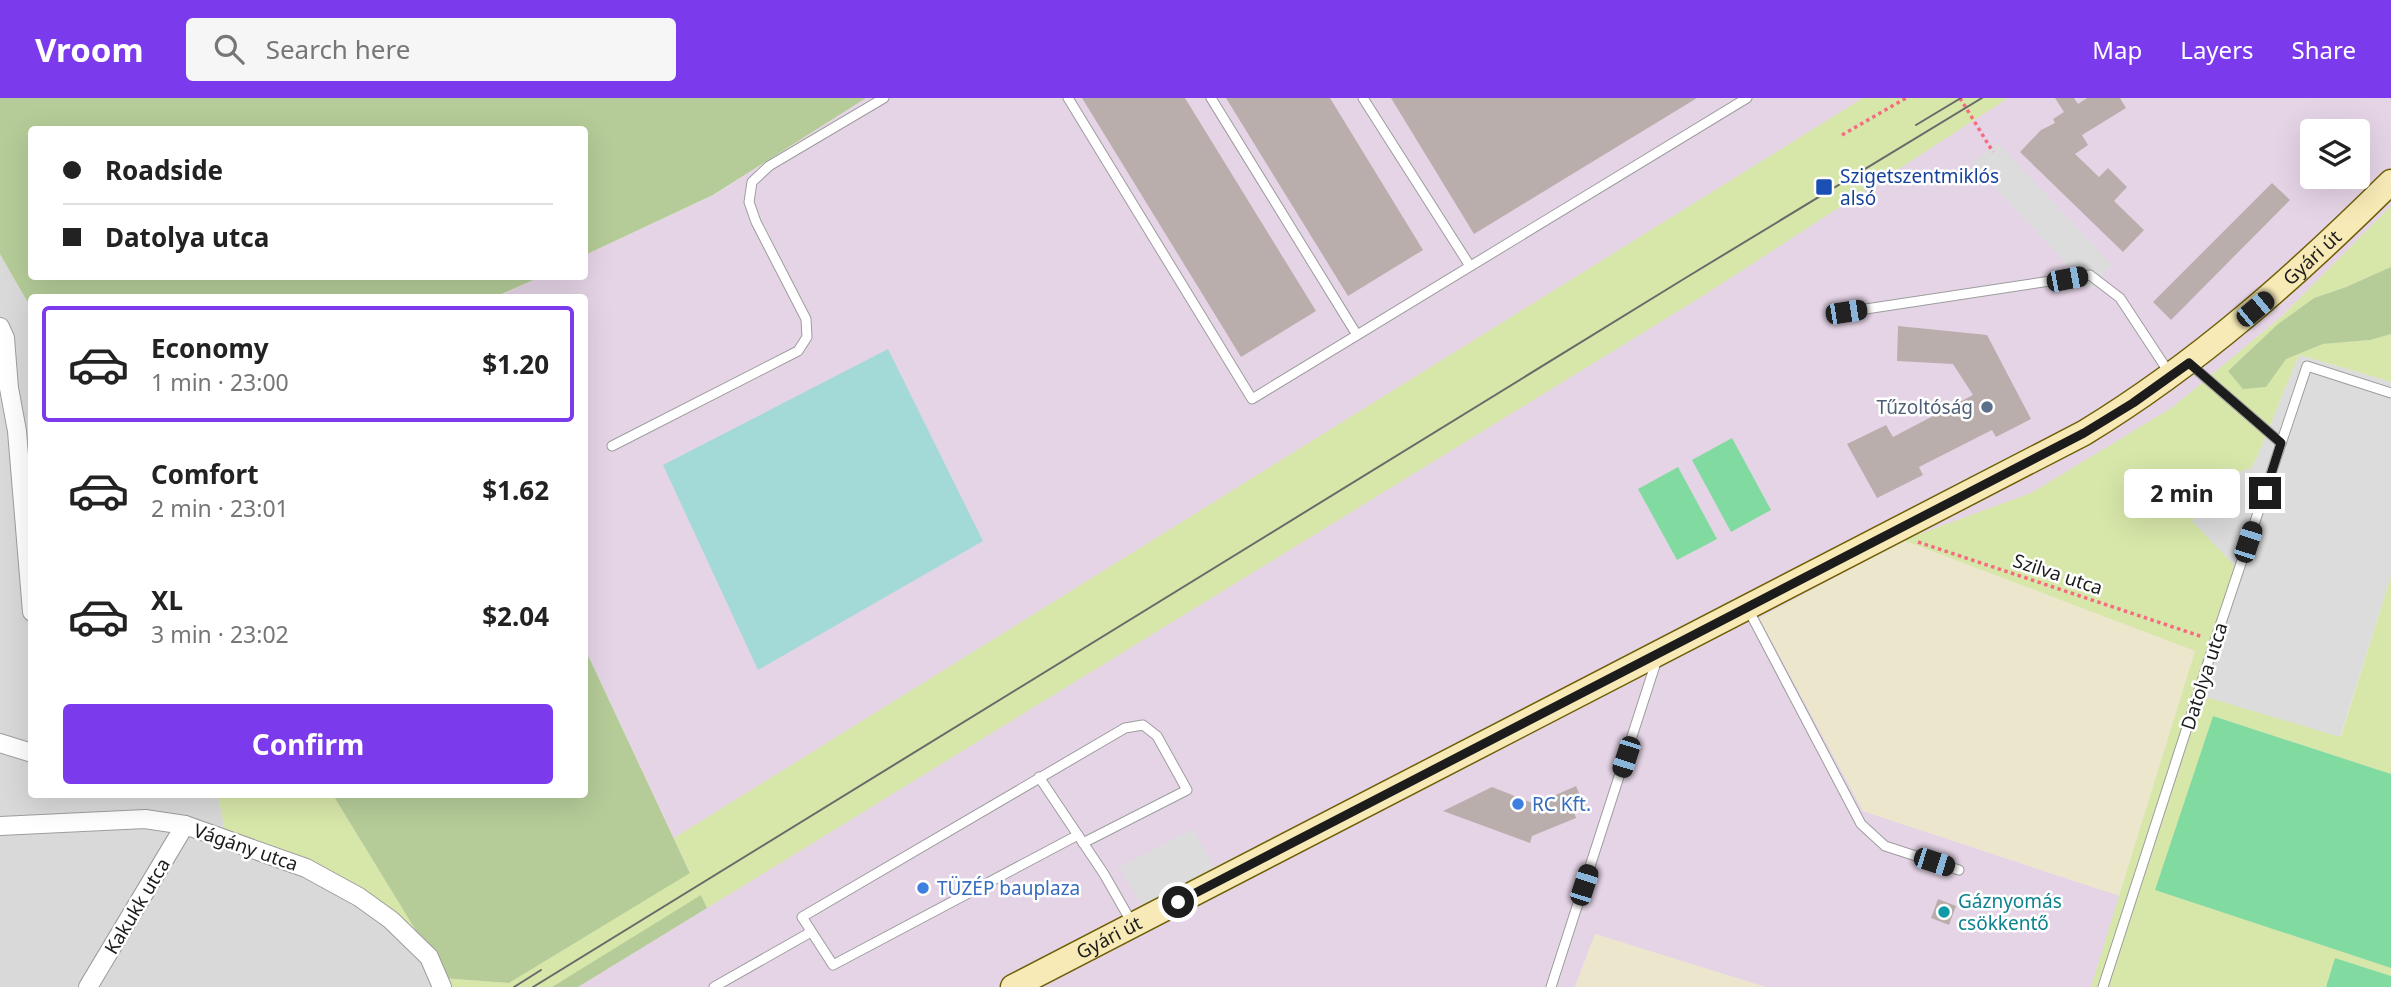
<!DOCTYPE html>
<meta charset="utf-8">
<style>
:root{--surface:#fff;--page:#f6f6f6;--text:#222;--muted:#767676;--line:#e0e0e0;--accent:#7c3aed}
body{margin:0;font-family:"Noto Sans",sans-serif;background:var(--page);color:var(--text);height:100vh;display:flex;flex-direction:column;font-size:26px;white-space:nowrap}
*{box-sizing:border-box;margin:0}
p{font-size:23px;color:var(--muted)}
.icon{flex:none;width:38px;height:38px;fill:none;stroke:currentColor;stroke-width:2;stroke-linecap:round;stroke-linejoin:round}
.map{position:relative;flex:1;overflow:hidden}
.sheet{position:absolute;left:28px;top:196px;width:560px;height:504px;display:flex;flex-direction:column;background:var(--surface);border-radius:7px;box-shadow:0 7px 28px #0002}
.sheet>*{flex:none}
.guide{position:absolute;left:28px;top:28px;width:560px;height:154px;border-radius:7px;box-shadow:0 7px 28px #0002;display:grid;align-content:center;height:154px;padding:0 35px;background:var(--surface)}
.buttons{position:absolute;left:2300px;top:21px;display:grid;gap:14px}
.buttons a{display:grid;place-items:center;width:70px;height:70px;border-radius:7px;background:var(--surface);box-shadow:0 7px 28px #0002;font-size:35px}
.end{position:absolute;width:32px;height:32px;margin:-16px;border:9px solid #1c1c1c;background:#fff;box-shadow:0 0 0 4px #fff}
.from{border-radius:50%}
.bubble{position:absolute;height:49px;border-radius:7px;background:var(--surface);box-shadow:0 7px 28px #0002;font-size:23px;font-weight:700;line-height:49px;text-align:center}
.car{position:absolute;width:21px;height:42px;margin:-21px -10px;border-radius:9px;box-shadow:0 0 5px 2px #0007;background:linear-gradient(#222 24%,#8ab4d8 0 40%,#222 0 76%,#8ab4d8 0 86%,#222 0)}
.guide b{display:flex;align-items:center;gap:24px;height:66px;font-size:26px}
.guide b+b{border-top:2px solid var(--line)}
.guide i{width:18px;height:18px;background:var(--text)}
ul{padding:12px 0 0;list-style:none}
li{display:flex;align-items:center;gap:21px;height:116px;margin:0 14px 10px;padding:0 21px;border:4px solid transparent;border-radius:7px}
li div{flex:1}
li b{display:block;font-size:26px}
li em{font-style:normal;font-weight:700}
li.current{border-color:var(--accent)}
li>.icon{width:63px;height:63px;stroke-width:1.5}
.primary-button{display:flex;gap:14px;margin-top:auto;padding:14px 35px}
.primary-button a{flex:1;height:80px;border-radius:7px;background:var(--accent);color:#fff;font-size:28px;font-weight:700;line-height:80px;text-align:center}
header{display:flex;align-items:center;gap:42px;box-sizing:border-box;height:98px;padding:0 35px;background:var(--accent);color:#fff}
header strong{font-size:33px}
nav{display:flex;gap:38px;margin-inline-start:auto;font-size:24px}
.search{width:490px;height:63px;background:var(--page);display:flex;align-items:center;gap:18px;box-sizing:border-box;padding:0 24px;border-radius:7px;color:var(--muted);font-size:26px}
.map>svg:first-child{display:block}
</style>
<header>
<strong>Vroom</strong>
<div class="search"><svg class="icon" aria-label="search" viewBox="0 0 24 24"><circle cx="10" cy="10" r="6"/><path d="M15 15l6 6"/></svg>Search here</div>
<nav><a>Map</a><a>Layers</a><a>Share</a></nav>
</header>
<div class="map">
<svg width="2391" height="889" viewBox="0 0 2391 889">
<rect width="100%" height="100%" fill="#ede7e2"/>
<path fill="#dad9d9" d="M0 156 31 210 32 696 218 697 225 733 355 789 448 889H0Z"/>
<g fill="#e5d4e6" fill-rule="evenodd">
<path d="M866 0H1863L674 740 585 551 584 200H495L540 179 584 178 585 157 714 97Z"/>
<path d="M2008 0H2391V108L2282 218 2173 309 2031 395 1903 442 1863 713 2120 798 2091 889H1765L1595 836 1575 889H578L1701 199ZM2312 33H2357V79H2312Z"/>
</g>
<g fill="#ece6cd">
<path d="M1903 442 2195 553 2120 798 1863 713 1759 520Z"/>
<path d="M1595 836 1765 889H1575Z"/>
</g>
<g fill="#d7e7a9">
<path d="M1863 0H2008L1701 199 707 810 701 798 552 889H448L442 880 509 885 690 774 674 740Z"/>
<path d="M2391 108V169L2346 189 2314 200 2278 226 2228 273 2266 289 2285 261 2323 246 2370 242 2391 236V284L2299 257 2258 357 2251 370 2239 374 2235 468 2194 594 2341 638 2391 478V676L2213 618 2156 792 2391 870V878L2335 860 2326 889H2091L2195 553 1903 442 2031 395 2173 309 2282 218Z"/>
<path d="M218 697H333L429 854 355 789 225 733Z"/>
</g>
<g fill="#b5cc98">
<path d="M0 0H866L713 97 585 157 584 32H32V178L540 179 495 199 32 200 31 210 0 156Z"/>
<path d="M2391 169V236L2370 242 2323 246 2286 261 2266 289 2243 291 2228 273 2278 226 2314 200 2346 189Z"/>
<path d="M585 551 690 775 509 885 442 880 429 854 333 697 584 696Z"/>
<path d="M701 797 707 810 578 889H552Z"/>
</g>
<g fill="#81dba1">
<path d="M1732 340 1771 412 1731 434 1692 362Z"/>
<path d="M1678 369 1717 441 1677 462 1638 391Z"/>
<path d="M2213 618 2391 676V870L2155 792Z"/>
<path d="M2335 860 2391 878V889H2326Z"/>
</g>
<g fill="#dcdcdc">
<path d="M1998 45 2112 167 2090 191 1972 65Z"/>
<path d="M2299 257 2391 284V478L2340 639 2193 595 2235 468 2192 423 2224 370 2239 374 2251 370 2258 357Z"/>
<path d="M1193 731 1215 771 1142 808 1119 769Z"/>
</g>
<path fill="#a3dad8" d="M888 251 983 443 758 572 663 367Z"/>
<g fill="#baaeac">
<path d="M1082 0H1185L1316 213 1241 259Z"/>
<path d="M1226 0H1330L1423 152 1348 198Z"/>
<path d="M1391 0H1697L1474 136Z"/>
<path d="M2055 0H2074L2078 6 2087 0H2120L2126 10 2082 37 2088 47 2075 56 2099 79 2108 70 2127 89 2114 103 2144 132 2123 154 2020 54 2041 32 2055 25 2053 21 2064 14Z"/>
<path d="M2272 85 2290 102 2171 222 2153 204Z"/>
<path d="M1898 228 1987 237 2031 321 1996 339 1992 332 1919 369 1923 377 1877 400 1847 346 1886 327 1893 339 1973 297 1953 266 1897 263Z"/>
<path d="M1576 688 1585 709 1574 714 1576 720 1532 738 1530 745 1443 713 1492 689 1535 706Z"/>
<path d="M1938 801 1956 808 1949 827 1931 820Z"/>
</g>
<g fill="none" stroke-linecap="round" stroke-linejoin="round">
<g stroke="#9d9d9d" stroke-width="11">
<g id="lane">
<path d="M1068 0 1252 301 1747 0"/>
<path d="M1211 0 1357 237"/>
<path d="M1363 0 1470 168"/>
<path d="M1846 214 2090 177 2120 200 2170 276"/>
<path d="M2190 266 2281 345"/>
<path d="M612 348 798 253 807 239 806 221 756 124 749 104 752 84 769 68 884 0"/>
<path d="M1748 511 1861 726 1885 748 1959 772"/>
<path d="M1039 679 1104 776 1132 825"/>
<path d="M1078 737 833 867 802 819 1125 630 1143 627 1157 638 1187 692 1083 745"/>
<path d="M714 889 811 834"/>
<path d="M1551 889 1657 561"/>
<path d="M2103 889 2215 543 2307 268 2391 295"/>
</g>
</g>
<g stroke="#9d9d9d" stroke-width="20">
<g id="street">
<path d="M0 229 5 240 9 290 17 333 32 514"/>
<path d="M0 645 32 655"/>
<path d="M0 728 145 721 185 727 306 770 359 799 391 822 429 859 442 889"/>
<path d="M88 889 185 727"/>
</g>
</g>
<g stroke="#6f5f07" stroke-width="27">
<g id="secondary">
<path id="s1" d="M1013 889 2084 335C2199 265 2296 178 2391 84"/>
</g>
</g>
<g stroke="#f66b80" stroke-width="3.5" stroke-dasharray="3.5 3.5" stroke-linecap="butt">
<path d="M1960 0 1993 54"/>
<path d="M1842 37 1906 0"/>
<path d="M1918 444 2203 539"/>
</g>
<use href="#lane" stroke="#fff" stroke-width="9"/>
<use href="#street" stroke="#fff" stroke-width="18"/>
<use href="#secondary" stroke="#f7eab6" stroke-width="24"/>
<g stroke="#6a6a6a" stroke-width="2">
<path d="M1916 27 1961 0"/>
<path d="M514 889 541 872"/>
<path d="M533 889 1687 179 1982 0"/>
</g>
</g>
<g fill="none" stroke-linecap="round" stroke-linejoin="round">
<path stroke="#1c1c1c" stroke-width="9" d="M1178 804 2084 335 2133 305 2189 265 2281 345 2265 395"/>
</g>
<rect fill="#1a4fb4" stroke="#fff" stroke-width="2.5" x="1815" y="80" width="18" height="18" rx="3.5"/>
<circle fill="#5c6f8a" stroke="#fff" stroke-width="2.5" cx="1987" cy="309" r="7"/>
<g fill="#3f7fe0" stroke="#fff" stroke-width="2.5">
<circle cx="1518" cy="706" r="7"/>
<circle cx="923" cy="790" r="7"/>
</g>
<circle fill="#0f9aa8" stroke="#fff" stroke-width="2.5" cx="1944" cy="814" r="7"/>
<g text-anchor="middle" dominant-baseline="central" stroke-width="5" stroke-linejoin="round" paint-order="stroke">
<g font-size="19" fill="#164399" stroke="#fff" text-anchor="start">
<text x="1840" y="78">Szigetszentmiklós<tspan x="1840" dy="22">alsó</tspan></text>
</g>
<g font-size="19" fill="#1c1c1c" stroke="#fff">
<text stroke="none"><textPath href="#s1" startOffset="1494">Gyári út</textPath></text>
<text transform="translate(2058 476) rotate(18)">Szilva utca</text>
<text transform="translate(2204 578) rotate(-72)">Datolya utca</text>
<text transform="translate(246 749) rotate(19)">Vágány utca</text>
<text transform="translate(137 808) rotate(-59)">Kakukk utca</text>
<text stroke="none"><textPath href="#s1" startOffset="108">Gyári út</textPath></text>
</g>
<g font-size="19" fill="#4e5e75" stroke="#fff" text-anchor="end">
<text x="1973" y="309">Tűzoltóság</text>
</g>
<g font-size="19" fill="#366cbe" stroke="#fff" text-anchor="start">
<text x="1532" y="706">RC Kft.</text>
<text x="937" y="790">TÜZÉP bauplaza</text>
</g>
<g font-size="19" fill="#0d838f" stroke="#fff" text-anchor="start">
<text x="1958" y="803">Gáznyomás<tspan x="1958" dy="22">csökkentő</tspan></text>
</g>
</g>
</svg>
<div class="buttons">
<a><svg class="icon" aria-label="layers" viewBox="0 0 24 24"><path d="M12 4l9 5-9 5-9-5zM3 14l9 5 9-5"/></svg></a>
</div>
<i class="end from" style="left:1178px;top:804px"></i>
<i class="end" style="left:2265px;top:395px"></i>
<div class="bubble" style="left:2124px;top:371px;width:116px">2 min</div>
<i class="car" style="left:2067px;top:181px;rotate:79deg"></i>
<i class="car" style="left:2255px;top:211px;rotate:50deg"></i>
<i class="car" style="left:1846px;top:214px;rotate:81deg"></i>
<i class="car" style="left:2248px;top:444px;rotate:18deg"></i>
<i class="car" style="left:1626px;top:659px;rotate:198deg"></i>
<i class="car" style="left:1934px;top:764px;rotate:108deg"></i>
<i class="car" style="left:1584px;top:787px;rotate:18deg"></i>
<div class="guide">
<b><i class="from"></i>Roadside</b>
<b><i></i>Datolya utca</b>
</div>
<section class="sheet">
<ul>
<li class="current"><svg class="icon" aria-label="car" viewBox="0 0 24 24"><path d="M5 17H2v-5l4-1 3-4h7l3 4 3 1v5h-3M9 17h6M6 11h13"/><circle cx="7" cy="17" r="2"/><circle cx="17" cy="17" r="2"/></svg><div><b>Economy</b><p>1 min · 23:00</p></div><em>$1.20</em></li>
<li><svg class="icon" aria-label="car" viewBox="0 0 24 24"><path d="M5 17H2v-5l4-1 3-4h7l3 4 3 1v5h-3M9 17h6M6 11h13"/><circle cx="7" cy="17" r="2"/><circle cx="17" cy="17" r="2"/></svg><div><b>Comfort</b><p>2 min · 23:01</p></div><em>$1.62</em></li>
<li><svg class="icon" aria-label="car" viewBox="0 0 24 24"><path d="M5 17H2v-5l4-1 3-4h7l3 4 3 1v5h-3M9 17h6M6 11h13"/><circle cx="7" cy="17" r="2"/><circle cx="17" cy="17" r="2"/></svg><div><b>XL</b><p>3 min · 23:02</p></div><em>$2.04</em></li>
</ul>
<div class="primary-button"><a>Confirm</a></div>
</section>
</div>
